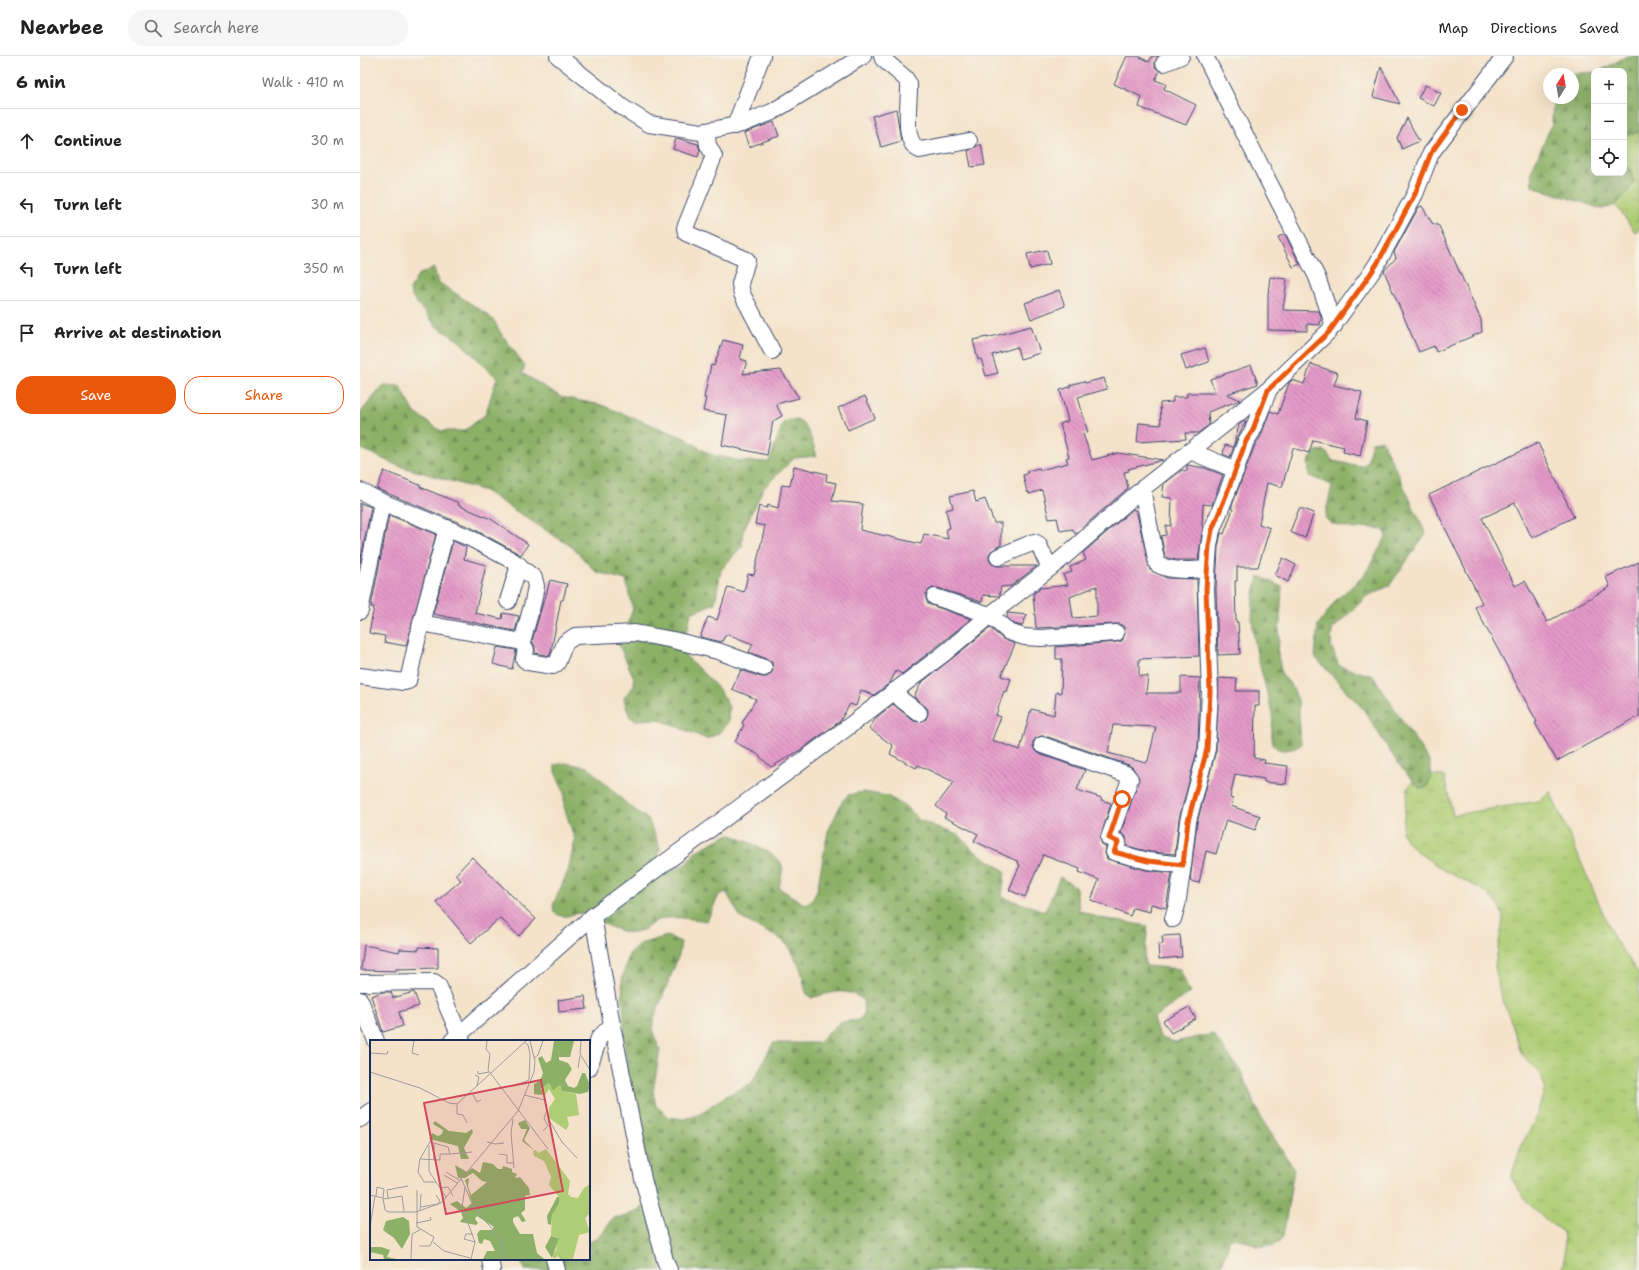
<!DOCTYPE html>
<html lang="en">
<head>
<meta charset="utf-8">
<style>
  body { margin:0; font-family:"Shantell Sans",sans-serif; background:#f6f6f6; color:#222 }
  .controls { position:absolute; right:12px; top:12px; display:grid; overflow:hidden; border-radius:8px; box-shadow:0 4px 16px #0002 }
  .controls button { width:36px; height:36px; display:grid; place-items:center; padding:0; border:0; border-bottom:1px solid #e0e0e0; background:#fff; color:#222; font:20px sans-serif }
  .compass { position:absolute; left:1183px; top:12px; width:36px; height:36px; border-radius:50%; background:#fff; box-shadow:0 4px 16px #0002; rotate:11deg }
  .stop { position:absolute; width:12px; height:12px; margin:-9px; border:3px solid #ea580c; border-radius:50%; background:#fff }
  .stop.end { background:#ea580c; border-color:#fff; box-shadow:0 1px 4px #0008 }
  .list { margin:0; padding:0; list-style:none }
  h2 { display:flex; justify-content:space-between; align-items:center; height:52px; margin:0; padding:0 16px; font-size:17px }
  h2 small { font-size:13px; font-weight:400; color:#767676 }
  .list li { display:grid; grid-template-columns:26px 1fr auto; gap:12px; align-items:center; box-sizing:border-box; height:64px; padding:0 16px; border-top:1px solid #e0e0e0 }
  .list b { display:block; font-size:15px; white-space:nowrap }
  .list em { font-size:13px; font-style:normal; color:#767676 }
  .actions { display:flex; gap:8px; padding:12px 16px }
  .actions a { flex:1; padding:9px 0; border:1px solid #ea580c; border-radius:16px; text-align:center; font-size:14px; color:#ea580c }
  .actions .main { background:#ea580c; color:#fff }
  .icon { flex:none; width:22px; height:22px; fill:none; stroke:currentColor; stroke-width:2; stroke-linecap:round; stroke-linejoin:round }
  .map { position:relative; flex:none; width:1279px; height:1214px; overflow:hidden }
  header { display:flex; align-items:center; gap:24px; box-sizing:border-box; height:56px; padding:0 20px; background:#fff; border-bottom:1px solid #e0e0e0 }
  header strong { font-size:19px }
  nav { display:flex; gap:22px; margin-inline-start:auto; font-size:14px }
  .search { width:280px; height:36px; background:#f6f6f6; display:flex; align-items:center; gap:10px; box-sizing:border-box; padding:0 14px; border-radius:16px; color:#767676; font-size:15px }
  main { display:flex }
  aside { flex:1; background:#fff }
  .map>svg:first-child { display:block }
  .grass { fill:url(#grass-tufts); stroke:#657e69 }
  .forest { fill:url(#forest-firs); stroke:#537062 }
  .building { fill:url(#building-back-hatch); fill-rule:evenodd }
  .lines { fill:none; stroke-linecap:round; stroke-linejoin:round }
  .minor-casing { stroke:#3c4a6e; stroke-width:18 }
  .minor { stroke:#fff; stroke-width:16 }
  .route { stroke:#ea580c; stroke-width:5 }
  .inset-road { fill:none; stroke:#9d9b9f; stroke-width:1 }
  .view { fill:#d1495b; fill-opacity:0.15; stroke:#d1495b; stroke-width:2 }
  .inset-edge { fill:none; stroke:#1b2f5e; stroke-width:2 }
</style>
</head>
<body>
<header>
<strong>Nearbee</strong>
<div class="search"><svg class="icon" aria-label="search" viewBox="0 0 24 24"><circle cx="10" cy="10" r="6"/><path d="M15 15l6 6"/></svg>Search here</div>
<nav><a>Map</a><a>Directions</a><a>Saved</a></nav>
</header>
<main>
<aside>
<h2>6 min<small>Walk · 410 m</small></h2>
<ul class="list">
<li><svg class="icon" aria-label="ahead" viewBox="0 0 24 24"><path d="M12 20V5M6 11l6-6 6 6"/></svg><div><b>Continue</b></div><em>30 m</em></li>
<li><svg class="icon" aria-label="left" viewBox="0 0 24 24"><path d="M17 20v-9H6M10 6l-5 5 5 5"/></svg><div><b>Turn left</b></div><em>30 m</em></li>
<li><svg class="icon" aria-label="left" viewBox="0 0 24 24"><path d="M17 20v-9H6M10 6l-5 5 5 5"/></svg><div><b>Turn left</b></div><em>350 m</em></li>
<li><svg class="icon" aria-label="arrive" viewBox="0 0 24 24"><path d="M6 21V4h12l-3 4 3 4H6"/></svg><div><b>Arrive at destination</b></div></li>
</ul>
<div class="actions"><a class="main">Save</a><a>Share</a></div>
</aside>
<div class="map">
<svg width="1279" height="1214" viewBox="0 0 1279 1214">
  <defs>
    <pattern id="grass-tufts" width="24" height="20" patternUnits="userSpaceOnUse"><rect width="24" height="20" fill="#afcd74"/><path d="M3 7l-1-3M5 7V3M7 7l1-3M15 17l-1-3M17 17v-4M19 17l1-3" fill="none" stroke="#96b067"/></pattern>
    <pattern id="forest-firs" width="22" height="20" patternUnits="userSpaceOnUse"><rect width="22" height="20" fill="#8bb066"/><path d="M5 1l3.5 6h-7zM16 11l3.5 6h-7z" fill="#719057"/></pattern>
    <pattern id="building-back-hatch" width="6" height="6" patternUnits="userSpaceOnUse"><rect width="6" height="6" fill="#e49ac7"/><path d="M-1 5l2 2M0 0l6 6M5-1l2 2" fill="none" stroke="#b87ea5"/></pattern>
  </defs>
  <rect width="100%" height="100%" fill="#f7f3e8"/>
  <filter id="ink" filterUnits="userSpaceOnUse"><feTurbulence type="fractalNoise" baseFrequency=".025" numOctaves="2"/><feDisplacementMap in="SourceGraphic" scale="8" xChannelSelector="R" yChannelSelector="G"/><feConvolveMatrix kernelMatrix="1 2 1 2 8 2 1 2 1" color-interpolation-filters="sRGB"/></filter>
  <filter id="wash" filterUnits="userSpaceOnUse"><feTurbulence type="fractalNoise" baseFrequency=".012" numOctaves="4" result="noise"/><feDisplacementMap in="SourceGraphic" scale="16" xChannelSelector="R" yChannelSelector="G"/><feGaussianBlur stdDeviation="0.9" result="paint"/><feColorMatrix in="noise" values="0 0 0 0 0 0 0 0 0 0 0 0 0 0 0 0 0 1.4 0 .05"/><feComposite in="paint" operator="in"/></filter>
  <g filter="url(#wash)">
    <rect width="100%" height="100%" fill="#f4e3ca"/>
    <g class="grass">
      <polygon points="1279,76 1279,173 1275,176 1256,149 1274,127 1271,114 1264,109 1264,80"/>
      <polygon points="1072,719 1084,720 1093,759 1179,745 1190,735 1254,882 1279,918 1279,1214 1202,1214 1205,1198 1203,1176 1190,1167 1168,1147 1151,1122 1161,1090 1175,1064 1185,1032 1181,1019 1161,997 1151,965 1140,938 1135,909 1142,870 1143,862 1141,855 1137,848 1126,836 1082,813 1056,795 1046,784 1042,776 1048,732 1053,725 1059,732 1066,732"/>
    </g>
    <g class="forest">
      <polygon points="1267,0 1279,0 1279,76 1264,80 1264,15 1240,15"/>
      <polygon points="1234,16 1234,117 1264,117 1264,109 1271,114 1274,127 1256,149 1242,153 1172,130 1171,116 1192,68 1193,42 1213,42 1213,18 1211,18"/>
      <path d="M 74,212 L 78,226 L 128,259 L 135,266 L 138,273 L 165,310 L 162,317 L 201,341 L 241,349 L 325,382 L 349,398 L 380,405 L 409,406 L 423,367 C 446,354 451,384 457,400 L 434,402 L 403,433 L 383,475 L 382,490 L 361,514 L 355,547 L 331,557 L 323,597 L 358,632 L 369,651 L 368,666 L 359,677 L 347,683 L 298,663 L 276,664 L 270,661 L 265,648 L 264,641 L 274,630 L 274,622 L 259,589 L 273,553 L 266,524 L 236,516 L 212,491 L 125,435 L 36,409 L 0,392 L 0,357 L 24,329 L 40,330 L 55,357 L 81,375 L 104,375 L 125,359 L 137,322 L 98,284 L 76,270 L 52,241 L 50,234 L 58,219 Z"/>
      <polygon points="1022,384 1066,478 1029,530 1007,540 972,574 971,589 979,610 1013,620 1069,705 1072,719 1066,732 1059,732 1038,708 1004,654 955,601 958,569 976,544 1004,520 1026,481 1024,474 1008,471 994,473 970,467 965,461 972,429 949,420 948,406 956,395 964,394 973,405 1000,410 1007,407 1012,386"/>
      <path d="M 899,520 L 922,531 L 918,599 L 922,619 L 932,630 L 938,644 L 941,689 C 934,693 919,698 914,689 C 909,680 914,668 912,658 C 903,613 881,566 899,520 Z"/>
      <path d="M 205,707 L 228,711 L 268,749 L 288,763 L 300,792 L 298,799 L 313,814 L 327,807 L 336,795 L 369,778 C 380,783 420,797 422,810 C 423,816 420,826 419,832 L 444,848 L 451,845 L 457,834 L 468,775 L 483,744 L 488,739 L 503,736 L 528,740 L 549,753 L 559,764 L 600,780 L 613,794 L 645,815 L 642,841 L 685,855 L 700,821 L 716,831 L 719,854 L 740,862 L 788,870 L 784,903 L 786,910 L 820,913 L 830,937 L 793,962 L 797,975 L 801,982 L 815,986 L 853,978 L 881,1016 L 901,1062 L 934,1113 L 923,1181 L 914,1190 L 897,1190 L 884,1184 L 870,1182 L 861,1214 L 164,1214 L 161,1203 L 229,1203 L 229,1187 L 243,1177 L 252,1162 L 266,1160 L 297,1144 L 266,1018 L 262,924 L 269,898 L 280,888 L 307,880 L 321,886 L 319,899 L 293,965 L 294,980 L 300,993 L 293,1036 L 296,1050 L 309,1061 L 323,1063 L 338,1059 L 364,1041 L 392,1027 L 413,987 L 458,987 L 480,966 L 499,964 L 504,958 L 503,944 C 486,930 470,937 451,942 L 446,937 L 441,914 L 430,892 L 422,884 L 381,862 L 366,836 L 359,839 L 347,865 C 330,863 314,859 298,864 C 291,867 282,877 274,877 C 254,876 240,864 222,858 C 211,855 207,866 194,856 L 193,849 L 208,815 L 215,784 L 204,751 L 204,736 L 195,716 L 195,709 Z"/>
    </g>
    <g id="blocks">
      <g class="building">
        <polygon points="767,0 778,0 789,6 792,0 798,0 795,6 795,11 800,15 795,24 806,28 804,33 836,49 826,69 779,51 782,41 754,28"/>
        <polygon points="1021,11 1040,48 1013,41"/>
        <polygon points="1065,29 1081,37 1074,50 1058,42"/>
        <polygon points="536,53 541,85 521,91 512,60"/>
        <polygon points="1047,62 1059,85 1042,93 1037,82"/>
        <polygon points="414,66 419,80 389,91 384,77"/>
        <polygon points="316,82 338,88 340,94 338,101 313,93"/>
        <polygon points="621,88 625,109 611,111 608,95"/>
        <polygon points="1062,150 1072,167 1079,170 1121,264 1122,276 1076,296 1074,290 1059,296 1024,215 1036,202 1034,196 1059,151"/>
        <polygon points="925,178 940,208 933,211 918,181"/>
        <polygon points="687,194 690,208 670,213 667,198"/>
        <polygon points="910,221 927,223 923,254 959,255 961,261 960,269 947,268 947,275 908,274 908,238"/>
        <polygon points="699,234 705,250 671,263 665,247"/>
        <polygon points="671,270 680,297 660,303 657,291 632,299 638,317 626,320 621,303 618,304 613,284 627,281 627,282"/>
        <polygon points="363,284 383,289 380,303 387,305 383,318 421,314 439,342 416,348 422,360 413,365 407,399 362,389 367,359 343,355 346,342 344,342 351,309 354,310"/>
        <polygon points="845,292 849,306 826,314 821,299"/>
        <polygon points="951,308 978,317 974,329 1002,336 996,362 1007,365 1000,400 983,396 984,391 953,384 949,397 933,392 922,431 907,427 899,468 910,472 898,511 877,511 877,525 875,525 876,566 878,566 880,598 858,599 856,533 858,491 861,477 864,478 873,453 871,452 895,389 901,380 910,355 918,358 929,327 932,324 944,328"/>
        <polygon points="891,309 898,328 867,338 880,344 848,356 849,369 838,377 825,377 826,383 777,386 779,367 801,369 800,347 813,346 813,341 827,341 827,337 855,337 850,323"/>
        <polygon points="744,322 747,333 718,341 728,377 723,378 732,404 758,397 803,404 768,413 769,415 764,416 768,432 715,478 713,473 700,475 697,462 689,463 682,434 669,438 669,436 667,436 663,419 667,418 667,415 679,412 680,414 708,407 706,402 709,401 700,368 708,365 700,334 710,331 710,329 724,325 725,327"/>
        <polygon points="505,340 515,362 488,374 478,352"/>
        <polygon points="884,365 886,365 877,382 870,401 863,398 865,389 873,391 879,369"/>
        <polygon points="1178,387 1214,461 1172,482 1155,447 1122,462 1155,530 1165,525 1187,566 1250,531 1246,521 1279,506 1279,660 1197,705 1175,667 1177,666 1115,551 1122,547 1069,439"/>
        <polygon points="827,409 845,412 863,419 852,449 843,448 842,469 843,470 838,504 816,504 805,501 801,480 806,479 806,469 811,470 812,442 802,441 804,428 822,414 827,415"/>
        <polygon points="434,410 467,418 466,425 476,427 472,445 503,448 500,474 561,488 564,478 588,483 586,473 590,472 586,454 593,452 590,440 613,435 616,446 625,443 634,467 641,467 641,489 631,495 629,499 629,504 632,508 637,510 677,510 651,530 641,531 639,540 623,539 622,546 578,532 573,532 569,534 566,538 566,543 568,548 611,563 542,618 536,615 530,627 514,639 501,634 496,650 490,648 480,665 442,693 411,711 397,698 375,686 384,669 382,667 396,643 372,633 381,614 401,621 406,621 410,619 413,615 412,606 407,603 389,596 393,588 367,578 365,581 364,581 362,586 340,581 348,561 357,564 368,531 384,536 388,518 394,519 405,470 395,468 399,450 407,452 408,449 418,452 422,429 430,430"/>
        <polygon points="24,415 60,429 60,431 99,447 98,449 131,463 168,488 161,499 112,472 17,433"/>
        <polygon points="0,447 11,451 0,507"/>
        <path d="M 773,453 L 774,454 L 776,454 L 790,514 L 807,522 L 837,523 L 839,600 L 779,603 L 779,620 L 788,620 L 786,637 L 821,637 L 821,621 L 840,622 L 838,692 L 819,763 L 815,798 L 790,796 L 767,790 L 766,781 L 761,777 L 779,722 L 773,712 L 769,709 L 685,680 L 681,680 L 676,682 L 673,686 L 673,690 L 675,695 L 679,698 L 725,714 L 717,734 L 742,742 L 741,744 L 751,747 L 740,783 L 742,788 L 746,791 L 745,797 L 747,803 L 786,814 L 812,817 L 806,852 L 791,848 L 790,856 L 773,852 L 770,860 L 731,844 L 739,824 L 719,816 L 720,813 L 683,799 L 665,841 L 649,834 L 660,809 L 658,808 L 659,806 L 614,785 L 618,778 L 584,761 L 586,758 L 576,750 L 594,726 L 558,709 L 556,712 L 530,698 L 533,690 L 509,672 L 517,661 L 533,648 L 554,665 L 558,666 L 566,663 L 568,658 L 568,653 L 554,641 L 561,627 L 630,572 L 643,583 L 655,588 L 641,620 L 651,623 L 647,636 L 644,635 L 636,659 L 641,661 L 632,684 L 660,694 L 671,653 L 694,659 L 696,636 L 701,637 L 702,603 L 696,603 L 696,591 L 757,586 L 762,585 L 765,577 L 764,571 L 760,568 L 755,568 L 676,572 L 673,538 L 681,532 L 708,529 L 703,519 L 712,516 L 710,511 L 726,504 L 723,497 ZM 737,530 L 737,560 L 713,562 L 710,541 ZM 753,669 L 796,671 L 788,705 L 787,705 L 786,707 L 748,697 Z"/>
        <polygon points="939,453 944,453 954,457 945,482 930,476"/>
        <polygon points="29,459 76,478 46,590 24,586 25,580 9,577 14,551 11,551"/>
        <polygon points="93,485 106,491 104,503 126,509 115,557 142,563 143,557 159,560 155,575 73,558"/>
        <polygon points="923,502 936,509 928,526 915,519"/>
        <polygon points="190,524 207,528 203,544 201,544 190,600 175,597 175,590 172,585 184,543 185,543"/>
        <polygon points="648,557 667,559 662,570 654,568 647,561"/>
        <polygon points="137,591 156,594 152,613 133,608"/>
        <polygon points="859,622 877,623 876,635 899,635 899,650 895,650 894,702 905,704 904,707 928,710 926,728 904,726 904,723 875,718 870,742 873,743 871,750 900,760 895,774 866,764 856,798 846,795 839,827 830,825 837,767 856,694"/>
        <polygon points="112,801 176,863 159,880 140,862 111,887 76,846 101,824 95,819"/>
        <polygon points="820,879 822,901 799,903 798,888 803,888 802,880"/>
        <polygon points="4,889 39,896 40,893 59,894 59,891 78,892 78,912 36,913 36,915 1,914"/>
        <polygon points="23,936 31,936 33,942 54,936 59,950 39,956 43,970 23,976 11,940"/>
        <polygon points="225,940 227,953 199,956 198,944"/>
        <polygon points="829,951 836,963 811,977 803,965"/>
      </g>
    </g>
  </g>
  <g filter="url(#ink)">
    <use href="#blocks" fill-opacity="0" stroke="#3c4a6e" stroke-width="1"/>
    <g class="lines">
      <g class="minor-casing">
        <g id="minor">
          <polyline points="198,0 262,51 289,68 341,76 382,68 412,56 503,0"/>
          <path d="M 522,0 L 523,3 L 545,22 L 549,28 C 550,45 541,87 560,94 L 609,85"/>
          <polyline points="845,0 957,221 974,270"/>
          <polyline points="804,7 821,0"/>
          <polyline points="375,70 402,0"/>
          <polyline points="346,75 348,89 354,100 325,172 326,177 387,204 380,228 382,238 412,295"/>
          <polyline points="830,395 876,414"/>
          <path d="M 782,433 L 797,508 C 811,516 832,514 847,513"/>
          <polyline points="0,435 22,446 108,481 153,505 174,522 176,530 173,546 162,586 61,567 48,625 44,626 0,620"/>
          <polyline points="638,501 674,486 678,488 690,512"/>
          <polyline points="575,541 630,559 649,576 664,581 681,582 756,577"/>
          <polyline points="148,545 159,509"/>
          <polyline points="0,555 22,446"/>
          <polyline points="61,567 87,472"/>
          <polyline points="162,586 166,594 164,603 168,606 193,610 197,607 205,587 215,580 275,577 313,584 358,595 404,612"/>
          <polyline points="534,635 542,644 559,657"/>
          <polyline points="682,689 766,718 770,723 749,782 758,786 754,796 788,805 823,809"/>
          <polyline points="233,860 252,969 283,1123 305,1204 309,1214"/>
          <polyline points="813,863 817,849 823,809 828,765 847,693 850,636 846,533 849,490 852,474 867,437 886,385 892,376 908,336"/>
          <polyline points="0,927 74,926 78,929 102,985"/>
          <polyline points="0,944 16,985"/>
          <polyline points="92,985 233,860 484,674 586,596 630,559 698,506 782,433 908,334 969,275 1009,220 1017,208 1055,138 1071,97 1145,0"/>
          <polyline points="229,1012 239,982 252,969"/>
          <polyline points="0,1063 11,1055"/>
          <polyline points="130,1203 132,1214"/>
          <polyline points="194,1203 197,1214"/>
        </g>
      </g>
      <use href="#minor" class="minor"/>
    </g>
  </g>
  <g class="lines" filter="url(#ink)">
    <polyline class="route" points="762,743 749,782 758,786 754,796 788,805 823,809 828,765 847,693 850,636 846,533 849,490 852,474 867,437 886,385 892,376 908,334 969,276 1009,220 1017,208 1055,138 1071,97 1102,54"/>
  </g>
  <g transform="translate(10 984)">
    <rect width="220" height="220" fill="#f4e3ca"/>
    <path d="M 179,43 L 181,47 L 190,45 L 192,51 L 206,54 L 209,75 L 197,77 L 199,85 L 196,90 L 179,78 L 179,68 L 185,59 L 179,49 L 174,57 L 169,50 ZM 176,109 L 200,141 L 198,154 L 201,157 L 208,158 L 214,148 L 220,144 L 220,173 L 215,178 L 220,192 L 209,195 L 203,219 L 190,219 L 188,216 L 184,219 L 182,215 L 186,210 L 188,197 L 181,196 L 182,175 L 189,157 L 179,145 L 181,137 L 174,121 L 164,116 L 163,111 L 166,110 L 168,113 Z" fill="#afcd74"/>
    <path d="M 184,1 L 204,1 L 200,17 L 189,17 L 189,20 L 198,23 L 202,29 L 195,40 L 198,46 L 204,48 L 207,46 L 212,33 L 215,33 L 220,45 L 218,52 L 210,54 L 192,51 L 190,45 L 183,50 L 179,43 L 170,49 L 173,51 L 172,55 L 164,54 L 164,44 L 170,41 L 173,33 L 168,18 L 172,16 L 176,23 L 181,20 ZM 155,80 L 160,88 L 154,100 L 165,111 L 152,101 L 157,89 L 151,89 L 148,83 ZM 65,81 L 79,91 L 96,93 L 102,89 L 103,92 L 94,108 L 99,119 L 91,119 L 88,106 L 59,99 L 62,93 L 68,96 L 72,94 L 73,90 L 63,84 ZM 113,122 L 123,124 L 128,129 L 132,129 L 133,126 L 142,129 L 142,132 L 147,134 L 145,138 L 150,137 L 159,148 L 160,155 L 155,156 L 155,170 L 151,173 L 156,181 L 152,182 L 148,176 L 143,178 L 143,182 L 150,194 L 163,194 L 167,213 L 174,219 L 113,219 L 117,211 L 125,211 L 120,201 L 114,199 L 112,204 L 109,203 L 107,194 L 110,190 L 122,190 L 124,187 L 107,176 L 105,179 L 108,183 L 106,185 L 90,182 L 93,178 L 91,172 L 80,164 L 87,161 L 96,168 L 102,163 L 95,140 L 99,138 L 98,146 L 101,155 L 117,142 L 112,141 L 103,133 L 95,138 L 88,138 L 85,125 L 97,132 L 102,128 L 110,133 ZM 187,157 L 189,157 L 189,163 L 182,175 L 181,185 L 178,184 L 177,176 ZM 33,177 L 39,181 L 40,194 L 32,209 L 24,198 L 13,190 L 16,181 ZM 181,196 L 189,198 L 182,218 L 175,207 ZM 1,207 L 11,207 L 20,210 L 17,217 L 27,219 L 14,219 L 13,215 L 0,212 Z" fill="#8bb066"/>
    <path class="inset-road" d="M 44,1 L 42,13 L 49,15M 117,1 L 116,9 L 120,14 L 118,30 L 178,109M 211,1 L 210,14 L 220,30M 154,2 L 158,5 L 160,14 L 159,40M 0,13 L 17,14 L 18,11M 164,18 L 168,15 L 173,1M 208,28 L 210,16M 108,31 L 108,34 L 119,32M 0,32 L 50,48 L 79,63 L 87,64 L 156,1M 105,35 L 109,37 L 107,46M 146,45 L 159,40M 102,53 L 107,62 L 111,60M 154,55 L 175,60 L 179,80 L 192,102 L 207,118M 87,64 L 87,74 L 93,75 L 97,83M 143,79 L 141,93 L 144,128M 173,91 L 178,86 L 174,78 L 177,70M 61,100 L 50,119 L 48,132 L 54,142 L 66,142 L 76,157M 60,102 L 78,107M 117,102 L 125,104 L 134,103M 59,105 L 59,131 L 66,142M 80,114 L 102,112M 129,114 L 137,115 L 137,123 L 144,123M 50,119 L 70,120 L 70,114 L 80,114 L 78,107M 64,120 L 64,104M 76,132 L 89,140M 74,135 L 87,143M 91,138 L 104,168 L 131,199 L 134,219M 95,147 L 92,167 L 105,202 L 101,219M 70,148 L 78,147 L 83,156M 47,150 L 47,187 L 64,197 L 60,206 L 49,206M 0,155 L 13,158 L 15,170 L 19,172 L 46,172 L 71,163 L 148,71 L 164,32 L 165,21 L 160,1M 6,156 L 7,147 L 14,149 L 13,158M 18,158 L 17,150 L 38,146M 14,159 L 32,156 L 34,171M 51,167 L 68,164 L 70,161 L 66,155M 50,171 L 51,154M 46,183 L 61,180 L 60,177M 0,187 L 5,156M 103,194 L 96,194 L 94,199 L 105,202M 63,202 L 74,211 L 100,218M 41,219 L 42,194 L 50,190"/>
    <path class="view" d="M 171,40 L 193,151 L 76,174 L 54,63 Z"/>
    <rect width="220" height="220" class="inset-edge"/>
  </g>
</svg>
<div class="controls">
<button>+</button>
<button>−</button>
<button><svg class="icon" aria-label="locate" viewBox="0 0 24 24"><circle cx="12" cy="12" r="6"/><path d="M12 2v4M12 18v4M2 12h4M18 12h4"/></svg></button>
</div>
<svg class="compass" viewBox="-18 -18 36 36"><path d="M0-13l5 13h-10z" fill="#e53935"/><path d="M0 13l5-13h-10z" fill="#767676"/></svg>
<div class="stop" style="left:762px;top:743px"></div>
<div class="stop end" style="left:1102px;top:54px"></div>
</div>
</main>
</body>
</html>
